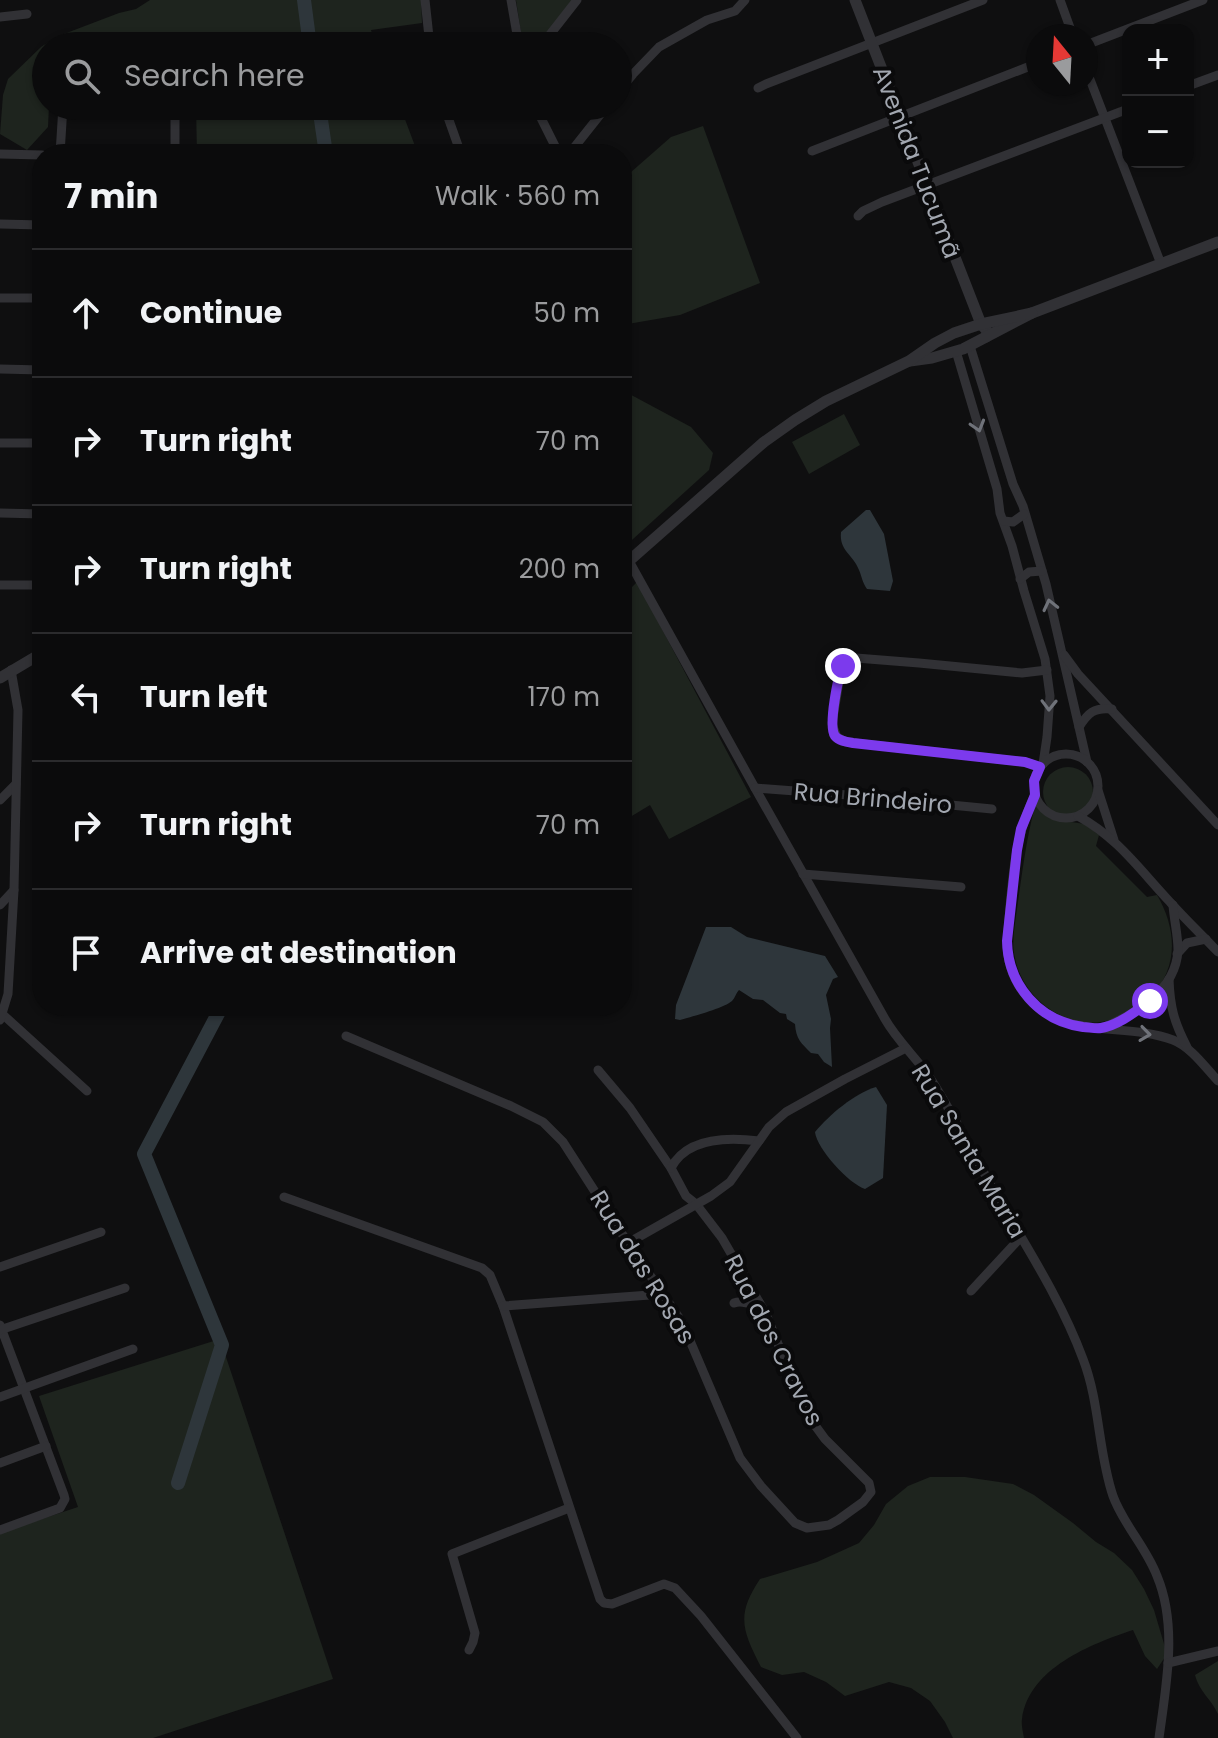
<!DOCTYPE html>
<html lang="en">
<head>
<meta charset="utf-8">
<style>
  body { margin:0; font-family:Poppins,sans-serif; background:#19191a; color:#f1f3f6 }
  .controls { position:absolute; right:24px; top:24px; display:grid; overflow:hidden; border-radius:16px; box-shadow:0 2px 6px #0004 }
  .controls button { width:72px; height:72px; display:grid; place-items:center; padding:0; border:0; border-bottom:2px solid #2b2b2d; background:#0b0b0c; color:#f1f3f6; font:40px sans-serif }
  .compass { position:absolute; left:1026px; top:24px; width:72px; height:72px; border-radius:50%; background:#0b0b0c; box-shadow:0 2px 6px #0004; rotate:342deg }
  .stop { position:absolute; width:24px; height:24px; margin:-18px; border:6px solid #7c3aed; border-radius:50%; background:#fff }
  .stop.end { background:#7c3aed; border-color:#fff; box-shadow:0 2px 8px #0008 }
  .list { margin:0; padding:0; list-style:none }
  h2 { display:flex; justify-content:space-between; align-items:center; height:104px; margin:0; padding:0 32px; font-size:34px }
  h2 small { font-size:26px; font-weight:400; color:#9a9b9d }
  .list li { display:grid; grid-template-columns:52px 1fr auto; gap:24px; align-items:center; box-sizing:border-box; height:128px; padding:0 32px; border-top:2px solid #2b2b2d }
  .list b { display:block; font-size:30px; white-space:nowrap }
  .list em { font-size:26px; font-style:normal; color:#9a9b9d }
  .icon { flex:none; width:44px; height:44px; fill:none; stroke:currentColor; stroke-width:2; stroke-linecap:round; stroke-linejoin:round }
  .map { position:relative; flex:none; width:1218px; height:1738px; overflow:hidden }
  .search { position:absolute; background:#0b0b0c; box-shadow:0 2px 6px #0004; left:32px; top:32px; width:600px; height:88px; display:flex; align-items:center; gap:20px; box-sizing:border-box; padding:0 28px; border-radius:44px; color:#9a9b9d; font-size:30px }
  .panel { position:absolute; background:#0b0b0c; box-shadow:0 2px 6px #0004; left:32px; top:144px; width:600px; height:872px; border-radius:32px }
  .map>svg:first-child { display:block }
  .green { fill:#1e241e }
  .water { fill:#2e363b }
  .lines { fill:none; stroke-linecap:round; stroke-linejoin:round }
  .river { stroke:#2e363b; stroke-width:14 }
  .minor { stroke:#313135; stroke-width:9 }
  .tertiary { stroke:#313135; stroke-width:11 }
  .oneway { stroke:#6f7279 }
  .route { stroke:#7c3aed; stroke-width:10 }
  .labels { text-anchor:middle; dominant-baseline:central; stroke-width:8; stroke-linejoin:round; paint-order:stroke }
  .street-label { font-size:24px; fill:#a2a7b0; stroke:#0a0a0b }
</style>
</head>
<body>
<div class="map">
<svg width="1218" height="1738" viewBox="0 0 1218 1738">
  <rect width="100%" height="100%" fill="#0f0f10"/>
  <g class="green">
    <polygon points="150,0 421,0 422,23 371,30 376,46 46,46 46,106 49,106 48,127 27,150 0,134 3,95 8,79 41,47 56,37 119,13 136,9"/>
    <polygon points="516,0 576,0 539,46 523,46"/>
    <polygon points="196,106 400,106 418,154 197,154"/>
    <polygon points="703,126 760,283 680,315 622,325 622,180 671,137"/>
    <polygon points="622,390 691,427 713,453 709,470 622,549"/>
    <polygon points="844,414 860,445 809,474 792,442"/>
    <polygon points="637,582 751,797 669,839 650,805 622,822 622,597"/>
    <circle cx="1068" cy="792" r="25"/>
    <path d="M 1035,806 L 1051,819 L 1085,824 L 1099,835 L 1096,846 L 1147,897 L 1157,895 C 1177,929 1179,968 1150,997 C 1144,1003 1136,1006 1129,1010 C 1124,1013 1119,1017 1113,1019 C 1070,1034 1023,1000 1015,958 C 1011,942 1015,925 1017,909 C 1022,874 1026,840 1035,806 Z"/>
    <polygon points="220,1339 333,1679 153,1738 0,1738 0,1533 78,1507 39,1396"/>
    <path d="M 930,1477 L 965,1477 L 1013,1484 L 1034,1495 L 1073,1523 L 1096,1542 L 1114,1553 L 1132,1570 L 1144,1589 L 1154,1610 L 1167,1654 L 1157,1669 L 1145,1656 L 1133,1630 C 1091,1644 1029,1668 1022,1719 C 1021,1725 1023,1732 1024,1738 L 953,1738 L 945,1722 L 930,1701 L 911,1688 L 889,1682 L 845,1696 L 826,1682 L 804,1672 L 782,1675 L 761,1667 C 742,1630 736,1615 760,1579 L 817,1562 L 859,1543 L 874,1525 L 886,1504 L 908,1486 Z"/>
    <path d="M 1218,1661 L 1218,1714 C 1210,1697 1200,1693 1195,1675 Z"/>
  </g>
  <g class="water">
    <path d="M 866,510 L 870,510 L 884,534 L 893,581 L 890,591 L 867,589 C 862,582 862,577 859,570 C 853,554 839,551 841,532 Z"/>
    <path d="M 706,927 L 731,927 L 747,937 L 825,956 L 838,977 L 833,979 L 826,995 L 831,1019 L 830,1028 L 832,1067 L 824,1062 L 818,1054 L 811,1053 C 801,1043 796,1039 795,1024 L 787,1019 L 786,1014 L 780,1013 L 763,1000 L 753,999 L 739,990 C 736,993 735,998 732,1001 C 724,1008 691,1017 680,1020 L 675,1019 L 676,1005 Z"/>
    <path d="M 876,1087 L 887,1105 L 883,1178 L 865,1189 C 849,1184 817,1149 815,1132 C 829,1115 855,1093 876,1087 Z"/>
  </g>
  <g class="lines">
    <g class="river">
      <polyline points="304,0 310,46"/>
      <polyline points="319,106 326,154"/>
      <polyline points="178,1483 222,1345 144,1154 222,1006"/>
    </g>
    <g class="minor">
      <polyline points="425,0 430,46"/>
      <polyline points="511,0 519,46"/>
      <polyline points="1060,0 1073,36"/>
      <polyline points="0,17 27,14"/>
      <polyline points="1086,45 1203,0"/>
      <polyline points="541,46 577,0"/>
      <polyline points="1086,69 1161,264"/>
      <polyline points="1188,86 1218,75"/>
      <polyline points="758,88 766,84 983,0"/>
      <polyline points="618,92 633,74 659,47 707,20 735,11 745,0"/>
      <polyline points="175,106 175,154"/>
      <polyline points="444,106 461,154"/>
      <polyline points="535,106 559,154"/>
      <polyline points="812,151 1038,63"/>
      <polyline points="0,154 42,155"/>
      <polyline points="60,154 63,106"/>
      <polyline points="569,154 607,106"/>
      <polyline points="858,216 863,211 882,202 1128,109"/>
      <polyline points="0,224 42,225"/>
      <polyline points="0,298 42,298"/>
      <polyline points="970,346 1013,484 1023,506 1046,584 1087,762"/>
      <polyline points="956,351 997,489 1000,513 1012,546 1024,591 1045,659 1050,696 1047,737 1043,764"/>
      <polyline points="0,369 42,370"/>
      <polyline points="0,443 42,443"/>
      <polyline points="0,513 42,514"/>
      <polyline points="1004,521 1013,522 1024,514"/>
      <path d="M 629,561 L 755,788 L 885,1019 C 898,1042 918,1059 932,1081 C 956,1119 976,1159 998,1198 C 1029,1251 1062,1302 1083,1359 C 1100,1403 1098,1452 1113,1496 C 1123,1524 1146,1547 1157,1576 C 1178,1626 1166,1686 1159,1738"/>
      <polyline points="1020,579 1029,572 1042,571"/>
      <polyline points="0,585 42,585"/>
      <polyline points="1064,655 1078,674 1218,825"/>
      <path d="M 1079,727 C 1088,713 1094,707 1112,709"/>
      <circle cx="1066" cy="786" r="32"/>
      <polyline points="1040,767 1025,762 846,742 837,737 832,724 841,669 847,663 856,658 919,663 1022,673 1047,670"/>
      <polyline points="755,788 848,795 992,809"/>
      <polyline points="1098,790 1114,840"/>
      <path d="M 1035,795 C 1012,840 1012,892 1007,941 C 1007,960 1012,978 1024,993 C 1060,1042 1123,1021 1173,1040 C 1191,1047 1205,1067 1218,1081"/>
      <polyline points="0,800 16,784"/>
      <path d="M 1078,816 C 1118,838 1139,869 1170,902 C 1185,919 1202,935 1218,952"/>
      <polyline points="803,874 961,887"/>
      <polyline points="0,905 14,890"/>
      <polyline points="1177,954 1187,943 1206,939"/>
      <path d="M 1169,979 C 1170,1007 1174,1022 1187,1047"/>
      <polyline points="0,1012 87,1091"/>
      <polyline points="0,1020 8,994 14,890 18,710 11,670"/>
      <path d="M 1102,1028 C 1135,1014 1176,991 1178,950 C 1178,935 1174,920 1173,905"/>
      <polyline points="346,1036 511,1106 543,1122 563,1142 628,1243 682,1322 740,1458 761,1486 795,1523 807,1528 829,1525 838,1520 863,1502 871,1492 869,1483 825,1439 814,1424 803,1406 766,1314 722,1238 696,1204 686,1196 671,1168 630,1108 598,1070"/>
      <path d="M 671,1168 C 687,1137 728,1137 759,1141"/>
      <polyline points="284,1197 482,1268 490,1275 503,1306 600,1599 604,1603 612,1604 664,1584 675,1588 701,1616 797,1738"/>
      <polyline points="628,1243 711,1196 730,1182 769,1127 786,1112 845,1079 906,1048"/>
      <polyline points="0,1267 101,1232"/>
      <polyline points="971,1291 1021,1237"/>
      <path d="M 734,1303 C 744,1299 749,1307 759,1302"/>
      <polyline points="503,1306 663,1294"/>
      <polyline points="0,1325 64,1495 65,1499 60,1508 0,1530"/>
      <polyline points="0,1330 125,1288"/>
      <polyline points="0,1397 133,1349"/>
      <polyline points="0,1463 46,1446"/>
      <polyline points="469,1650 473,1642 475,1633 452,1554 569,1508"/>
      <polyline points="1168,1663 1218,1651"/>
    </g>
    <g class="tertiary">
      <polyline points="855,0 981,324 987,331 986,337"/>
      <polyline points="910,361 932,358 963,349 1032,313 1218,242"/>
      <polyline points="622,567 764,442 795,420 826,401 909,361 935,343 954,333 981,324 1032,313"/>
      <polyline points="0,678 42,653"/>
    </g>
  </g>
  <defs><path id="oneway-chevron" d="M-2-3.5L2.5 0L-2 3.5" fill="none" stroke-width="1.6" stroke-linecap="round" stroke-linejoin="round" transform="scale(2)"/></defs>
  <g class="oneway">
    <use href="#oneway-chevron" transform="translate(978 426) rotate(73)"/>
    <use href="#oneway-chevron" transform="translate(1050 605) rotate(-103)"/>
    <use href="#oneway-chevron" transform="translate(1049 705) rotate(91)"/>
    <use href="#oneway-chevron" transform="translate(1145 1034) rotate(8)"/>
  </g>
  <g class="lines">
    <path class="route" d="M 843,666 C 838,676 828,726 835,736 C 839,741 847,742 853,743 L 1025,762 L 1040,767 L 1034,781 L 1035,795 L 1021,829 L 1017,850 L 1007,941 C 1008,985 1039,1021 1083,1027 C 1088,1027 1096,1029 1101,1028 C 1119,1025 1136,1011 1150,1001"/>
  </g>
  <g class="labels">
    <g class="street-label">
      <text transform="translate(917 162) rotate(69)">Avenida Tucumã</text>
      <text transform="translate(873 798) rotate(5)">Rua Brindeiro</text>
      <text transform="translate(969 1151) rotate(59)">Rua Santa Maria</text>
      <text transform="translate(643 1267) rotate(58)">Rua das Rosas</text>
      <text transform="translate(774 1340) rotate(63)">Rua dos Cravos</text>
    </g>
  </g>
</svg>
<div class="controls">
<button>+</button>
<button>−</button>
</div>
<svg class="compass" viewBox="-18 -18 36 36"><path d="M0-13l5 13h-10z" fill="#e53935"/><path d="M0 13l5-13h-10z" fill="#9a9b9d"/></svg>
<div class="stop" style="left:1150px;top:1001px"></div>
<div class="stop end" style="left:843px;top:666px"></div>
<div class="search"><svg class="icon" aria-label="search" viewBox="0 0 24 24"><circle cx="10" cy="10" r="6"/><path d="M15 15l6 6"/></svg>Search here</div>
<section class="panel">
<h2>7 min<small>Walk · 560 m</small></h2>
<ul class="list">
<li><svg class="icon" aria-label="ahead" viewBox="0 0 24 24"><path d="M12 20V5M6 11l6-6 6 6"/></svg><div><b>Continue</b></div><em>50 m</em></li>
<li><svg class="icon" aria-label="right" viewBox="0 0 24 24"><path d="M7 20v-9h11M14 6l5 5-5 5"/></svg><div><b>Turn right</b></div><em>70 m</em></li>
<li><svg class="icon" aria-label="right" viewBox="0 0 24 24"><path d="M7 20v-9h11M14 6l5 5-5 5"/></svg><div><b>Turn right</b></div><em>200 m</em></li>
<li><svg class="icon" aria-label="left" viewBox="0 0 24 24"><path d="M17 20v-9H6M10 6l-5 5 5 5"/></svg><div><b>Turn left</b></div><em>170 m</em></li>
<li><svg class="icon" aria-label="right" viewBox="0 0 24 24"><path d="M7 20v-9h11M14 6l5 5-5 5"/></svg><div><b>Turn right</b></div><em>70 m</em></li>
<li><svg class="icon" aria-label="arrive" viewBox="0 0 24 24"><path d="M6 21V4h12l-3 4 3 4H6"/></svg><div><b>Arrive at destination</b></div></li>
</ul>
</section>
</div>
</body>
</html>
